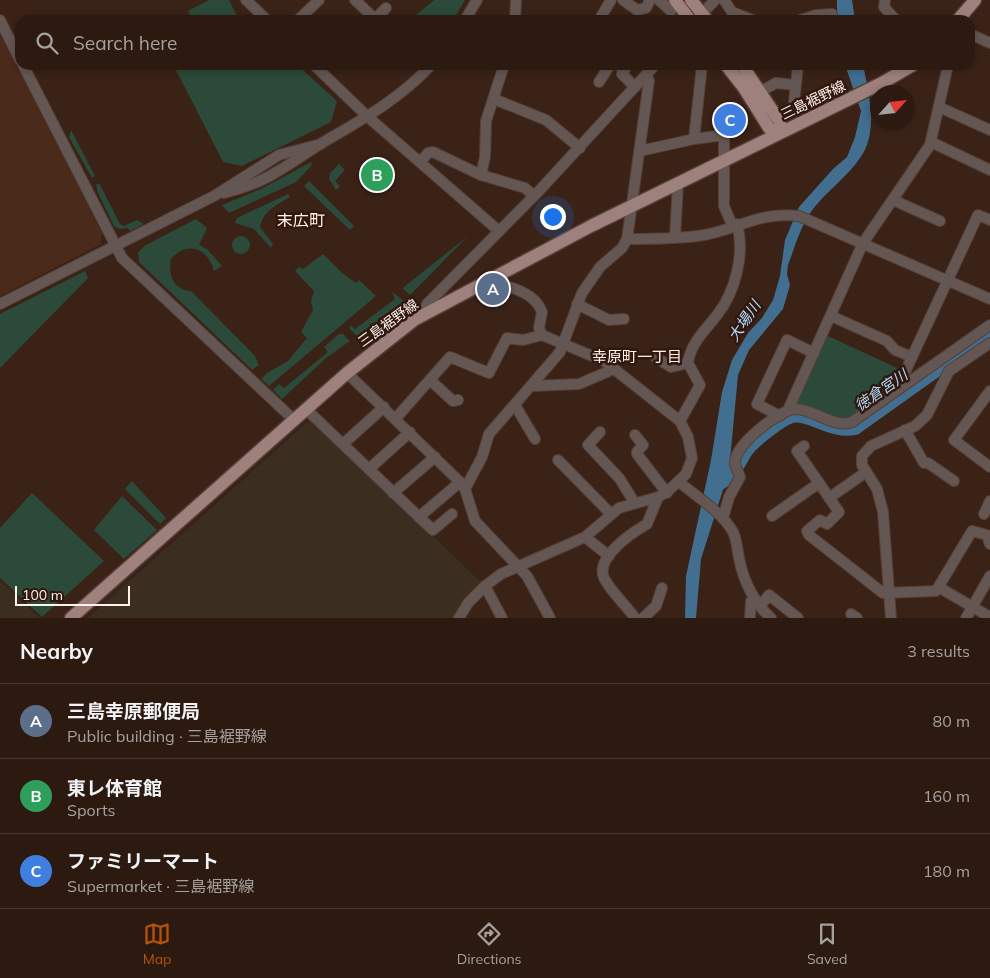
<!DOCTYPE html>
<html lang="en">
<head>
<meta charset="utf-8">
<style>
  body { margin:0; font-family:Mulish,"Noto Sans JP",sans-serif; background:#34231a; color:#f1f3f6 }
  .compass { position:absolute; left:870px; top:85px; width:45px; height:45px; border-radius:50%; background:#2c1a11; box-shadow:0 2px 8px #0003; rotate:63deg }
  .scale { position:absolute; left:15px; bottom:12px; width:115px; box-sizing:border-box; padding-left:5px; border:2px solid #fff1eb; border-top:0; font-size:14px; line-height:18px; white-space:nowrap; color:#fff1eb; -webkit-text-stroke:4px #30180e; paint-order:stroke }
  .you { position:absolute; left:552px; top:216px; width:18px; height:18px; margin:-12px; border:4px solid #fff; border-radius:50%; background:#1a73e8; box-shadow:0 0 0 8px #1a73e833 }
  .badge { display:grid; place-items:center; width:32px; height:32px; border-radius:50%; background:#b45309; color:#fff; font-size:16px; font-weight:700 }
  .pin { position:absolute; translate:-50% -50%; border:2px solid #fff; box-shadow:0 1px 5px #0006 }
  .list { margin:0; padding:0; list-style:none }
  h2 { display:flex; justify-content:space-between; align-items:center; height:65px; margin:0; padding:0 20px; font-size:21px }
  h2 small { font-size:16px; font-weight:400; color:#a6a19f }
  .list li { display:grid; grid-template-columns:32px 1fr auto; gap:15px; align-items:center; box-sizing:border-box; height:75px; padding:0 20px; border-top:1px solid #483831 }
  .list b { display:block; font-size:19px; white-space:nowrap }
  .list p { margin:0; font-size:16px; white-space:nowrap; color:#a6a19f }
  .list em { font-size:16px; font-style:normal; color:#a6a19f }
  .icon { flex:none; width:28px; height:28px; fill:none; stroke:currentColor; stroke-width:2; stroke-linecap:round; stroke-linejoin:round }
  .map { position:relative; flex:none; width:990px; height:618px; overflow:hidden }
  .search { position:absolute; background:#2c1a11; box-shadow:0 2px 8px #0003; left:15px; right:15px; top:15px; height:55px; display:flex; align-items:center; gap:12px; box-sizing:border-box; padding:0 18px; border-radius:15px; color:#a6a19f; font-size:19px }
  .sheet { height:290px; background:#2c1a11 }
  nav { display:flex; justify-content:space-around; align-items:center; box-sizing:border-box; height:70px; border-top:1px solid #483831; background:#2c1a11; font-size:14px; color:#a6a19f }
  nav a { display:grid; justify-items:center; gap:2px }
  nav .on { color:#b45309 }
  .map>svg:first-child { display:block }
  .built { fill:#492a1b }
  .education { fill:#3b2d20 }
  .green { fill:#2b4a39 }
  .water { fill:#426e90 }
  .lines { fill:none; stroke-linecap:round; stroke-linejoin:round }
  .river { stroke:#426e90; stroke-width:14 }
  .minor-casing { stroke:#563f35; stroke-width:12 }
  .major-casing { stroke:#563f35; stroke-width:15 }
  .minor { stroke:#645653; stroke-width:10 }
  .major { stroke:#9e817c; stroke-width:12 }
  .labels { text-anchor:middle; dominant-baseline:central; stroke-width:5; stroke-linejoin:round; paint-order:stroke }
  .street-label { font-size:14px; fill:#fff1eb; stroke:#30180e }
  .water-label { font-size:15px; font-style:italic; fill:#b2d9fa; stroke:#30180e }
  .neighbourhood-label { font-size:15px; fill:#fff1eb; stroke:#30180e }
  .quarter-label { font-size:16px; fill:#fff1eb; stroke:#30180e }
</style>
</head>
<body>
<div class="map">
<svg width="990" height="618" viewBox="0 0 990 618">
  <rect width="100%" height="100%" fill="#3a2217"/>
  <polygon class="built" points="0,33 102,233 101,244 0,296"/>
  <g class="education">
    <polygon points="311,419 482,583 454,618 88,618"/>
    <polygon points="0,581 40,618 0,618"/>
  </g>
  <g class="green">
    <polygon points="209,0 229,0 239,20 193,20 188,11"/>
    <polygon points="434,0 465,0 453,20 410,20"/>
    <polygon points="185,65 297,65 337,101 331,122 242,166 223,162 176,70"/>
    <polygon points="71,130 95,176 92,178 69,137"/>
    <polygon points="311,162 312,165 296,182 229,213 222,205 261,189"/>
    <polygon points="339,164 345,170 335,181 340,186 336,190 329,179 330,173"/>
    <polygon points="309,181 354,226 350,230 304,186"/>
    <polygon points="99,183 120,224 124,226 137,220 144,224 130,231 128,228 119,229 114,226 98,193 96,185"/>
    <path d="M 288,194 L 290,197 C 277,205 263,211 260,227 L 273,244 L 271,248 L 254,229 L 235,223 L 237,218 Z"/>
    <path d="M 196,219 L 207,228 L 199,245 L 207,249 L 222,266 L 214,271 C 208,248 187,240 171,259 C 168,275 173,290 191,291 L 255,356 L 259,365 L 252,370 L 139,262 L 138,253 L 144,246 Z"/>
    <polygon points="468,236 410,295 403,289 404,287"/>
    <circle cx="241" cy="245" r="9"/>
    <polygon points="323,254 341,272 356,283 359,280 376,296 269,386 261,379 267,373 288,361 307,338 301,332 313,310 311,302 314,291 295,271 299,267 303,269"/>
    <polygon points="85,271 88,278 0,368 0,314"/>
    <polygon points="392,292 404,301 357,336 350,329 350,325 355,329 395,299"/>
    <polygon points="339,334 343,334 350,341 326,358 282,399 273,390 279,384 284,388 328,352 324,347"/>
    <polygon points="826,335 897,368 894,378 897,380 891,391 846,420 796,405"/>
    <polygon points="132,481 166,518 160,524 125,489"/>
    <polygon points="32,493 104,561 42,617 0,578 0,528"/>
    <polygon points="122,496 157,530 124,559 94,530"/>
  </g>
  <g class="water">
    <polygon points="837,0 852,0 855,20 837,20"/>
    <path d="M 845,65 L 863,65 C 869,94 879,132 860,158 C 847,177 827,191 813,209 C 801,224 795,247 788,265 L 787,274 L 790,285 L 783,309 L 749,350 L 738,375 L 729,471 L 701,559 L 696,618 L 685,618 L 686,576 L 711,460 L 722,392 L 732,360 L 748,333 L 762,318 L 773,300 L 780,276 L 785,240 L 799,207 L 833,169 L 847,157 L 855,137 L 861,111 Z"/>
  </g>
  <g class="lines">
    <path class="river" d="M 717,485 C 736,474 735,468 746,451 C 752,442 781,419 792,416 C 809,412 831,433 855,428 L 990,332"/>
    <g class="minor-casing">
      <g id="minor">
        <polyline points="246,0 267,20"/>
        <polyline points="355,0 375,19 386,8"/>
        <polyline points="623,0 637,10 646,8 650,0"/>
        <polyline points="659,0 671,11"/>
        <polyline points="724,0 732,12 753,20"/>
        <polyline points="885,0 884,7 896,20"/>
        <polyline points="0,20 20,60"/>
        <polyline points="298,20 319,0"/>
        <polyline points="465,20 477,0"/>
        <polyline points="515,20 516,0"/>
        <polyline points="599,20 611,0"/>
        <polyline points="696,20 715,0"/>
        <polyline points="800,20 816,15 832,14"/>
        <polyline points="970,34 990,43"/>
        <polyline points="23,65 122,258 294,420"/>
        <polyline points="314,65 368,117 499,231"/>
        <polyline points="617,65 625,69 622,74 635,87"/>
        <polyline points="599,82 610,65"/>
        <polyline points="761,91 776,83 795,85"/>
        <polyline points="494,99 546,120 580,148"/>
        <polyline points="939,107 990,130"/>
        <polyline points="793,111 798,66"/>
        <polyline points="694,139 702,65"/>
        <polyline points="931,142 990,170"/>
        <polyline points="640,151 694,139 724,135 724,206 732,225"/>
        <polyline points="421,161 428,153 433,152 481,175 525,188 534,196"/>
        <polyline points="481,175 485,157 486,121 504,65"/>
        <path d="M 224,193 C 269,182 285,166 322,143 C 361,120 400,99 431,65"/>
        <polyline points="893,200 940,221"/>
        <polyline points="675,237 678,183"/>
        <polyline points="627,239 649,81 646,75"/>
        <path d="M 485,280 C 505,286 534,290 542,312 L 539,328 L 542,335"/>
        <polyline points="0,304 214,196 279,155 321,144"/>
        <polyline points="577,304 609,320 624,319"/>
        <polyline points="423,314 427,304 538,192 655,65"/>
        <polyline points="831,316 887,341 895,350 912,357"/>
        <polyline points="655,357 671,367 688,363"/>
        <polyline points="906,370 978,215 990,220"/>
        <polyline points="347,373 460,482 465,489 475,521 527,576 550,618"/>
        <polyline points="430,380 453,401 458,400"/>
        <polyline points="532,386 579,384 614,369"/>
        <polyline points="990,391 954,440 990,467"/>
        <polyline points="515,405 535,439"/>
        <polyline points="306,409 419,517 460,482"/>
        <polyline points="788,410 863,243 930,145 948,65"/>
        <polyline points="780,416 757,404 787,340 814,353"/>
        <polyline points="396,418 450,357 489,373 507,338 523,340 542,335 604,361 680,421 688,437 692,458 686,474 667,492 658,497 619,508 585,537 501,574 485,586 468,603 459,618"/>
        <path d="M 680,421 L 700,385 L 688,363 C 691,342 705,331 717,315 C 736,291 745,253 737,224"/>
        <polyline points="905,430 924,463 928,463 954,481"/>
        <polyline points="600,432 588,445 620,479 634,502"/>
        <polyline points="635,435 643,445 637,452 637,454 667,493"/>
        <polyline points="343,444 384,407"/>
        <polyline points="804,446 797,451 839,512 827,524 820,520 807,531 809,535 883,593 936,591 972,531 987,535 990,544"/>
        <polyline points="558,460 611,514"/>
        <polyline points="369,469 410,432"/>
        <path d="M 679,482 C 697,497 721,511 733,532 C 737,540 737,549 739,558 C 743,580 754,603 771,618"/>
        <path d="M 465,489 L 482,457 L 489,434 L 560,352 L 582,293 L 600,267 L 622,248 L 627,239 C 650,239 675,239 697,236 C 735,232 755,211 799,216 L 990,299"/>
        <polyline points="393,493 435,457"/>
        <polyline points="829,498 866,472"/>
        <polyline points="984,514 990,501"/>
        <polyline points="772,516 819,483"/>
        <polyline points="419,517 433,530 452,514"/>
        <path d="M 723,518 L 729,497 L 740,477 C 739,473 735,467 735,463 C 734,445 780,409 796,409 C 814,409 834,429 852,422 L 990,325"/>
        <polyline points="585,537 609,556"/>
        <polyline points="485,586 502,618"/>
        <polyline points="940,588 990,617"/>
        <polyline points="760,606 769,595 798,618"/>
        <polyline points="851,614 857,618"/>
        <path d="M 635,618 C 626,605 611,592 604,578 C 595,557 633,532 647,524 L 658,497"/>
        <polyline points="643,618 656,606 662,588"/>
        <polyline points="750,618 751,601 755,599"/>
        <polyline points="891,618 883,512 877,489 862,465 862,456 871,446 915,426 927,415 949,371 990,343"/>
        <polyline points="966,618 990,576"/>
      </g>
    </g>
    <g class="major-casing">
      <g id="major">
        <polyline points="675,0 690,20"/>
        <polyline points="691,0 707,20"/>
        <polyline points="958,20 975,0"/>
        <polyline points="726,65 744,88 769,128 779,133 780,122 742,65"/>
        <polyline points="71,618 347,373 414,320 591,226 882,83 913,65"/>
      </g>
    </g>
    <use href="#minor" class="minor"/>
    <use href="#major" class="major"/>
  </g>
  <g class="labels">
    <g class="street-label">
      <text transform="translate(813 100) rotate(-26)">三島裾野線</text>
      <text transform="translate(388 323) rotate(-36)">三島裾野線</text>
    </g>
    <g class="water-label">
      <text transform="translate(744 321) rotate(-56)">大場川</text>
      <text transform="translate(881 390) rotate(-35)">徳倉宮川</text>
    </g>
    <g class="neighbourhood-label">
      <text x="637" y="356">幸原町一丁目</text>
    </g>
    <g class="quarter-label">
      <text x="301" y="220">末広町</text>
    </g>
  </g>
</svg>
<svg class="compass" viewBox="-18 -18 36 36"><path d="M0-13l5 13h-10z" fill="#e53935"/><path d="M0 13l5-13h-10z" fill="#a6a19f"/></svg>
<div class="scale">100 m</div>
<div class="you"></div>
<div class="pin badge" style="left:493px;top:289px;background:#5c6f8a">A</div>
<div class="pin badge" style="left:377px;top:175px;background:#2e9e5b">B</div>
<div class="pin badge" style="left:730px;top:120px;background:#3f7fe0">C</div>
<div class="search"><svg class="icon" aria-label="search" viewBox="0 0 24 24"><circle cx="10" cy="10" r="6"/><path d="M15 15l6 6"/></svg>Search here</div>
</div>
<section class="sheet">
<h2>Nearby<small>3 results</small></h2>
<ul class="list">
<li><span class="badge" style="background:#5c6f8a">A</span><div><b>三島幸原郵便局</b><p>Public building · 三島裾野線</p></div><em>80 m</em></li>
<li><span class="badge" style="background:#2e9e5b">B</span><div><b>東レ体育館</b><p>Sports</p></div><em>160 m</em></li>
<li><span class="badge" style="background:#3f7fe0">C</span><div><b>ファミリーマート</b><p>Supermarket · 三島裾野線</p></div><em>180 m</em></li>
</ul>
</section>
<nav>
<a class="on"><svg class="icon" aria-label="map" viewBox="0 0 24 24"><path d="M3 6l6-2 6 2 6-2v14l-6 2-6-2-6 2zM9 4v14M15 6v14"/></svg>Map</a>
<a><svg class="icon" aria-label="directions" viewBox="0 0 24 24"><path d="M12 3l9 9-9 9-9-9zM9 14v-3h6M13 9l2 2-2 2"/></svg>Directions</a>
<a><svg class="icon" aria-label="saved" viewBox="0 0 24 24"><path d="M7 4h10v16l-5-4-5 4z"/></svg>Saved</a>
</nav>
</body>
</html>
